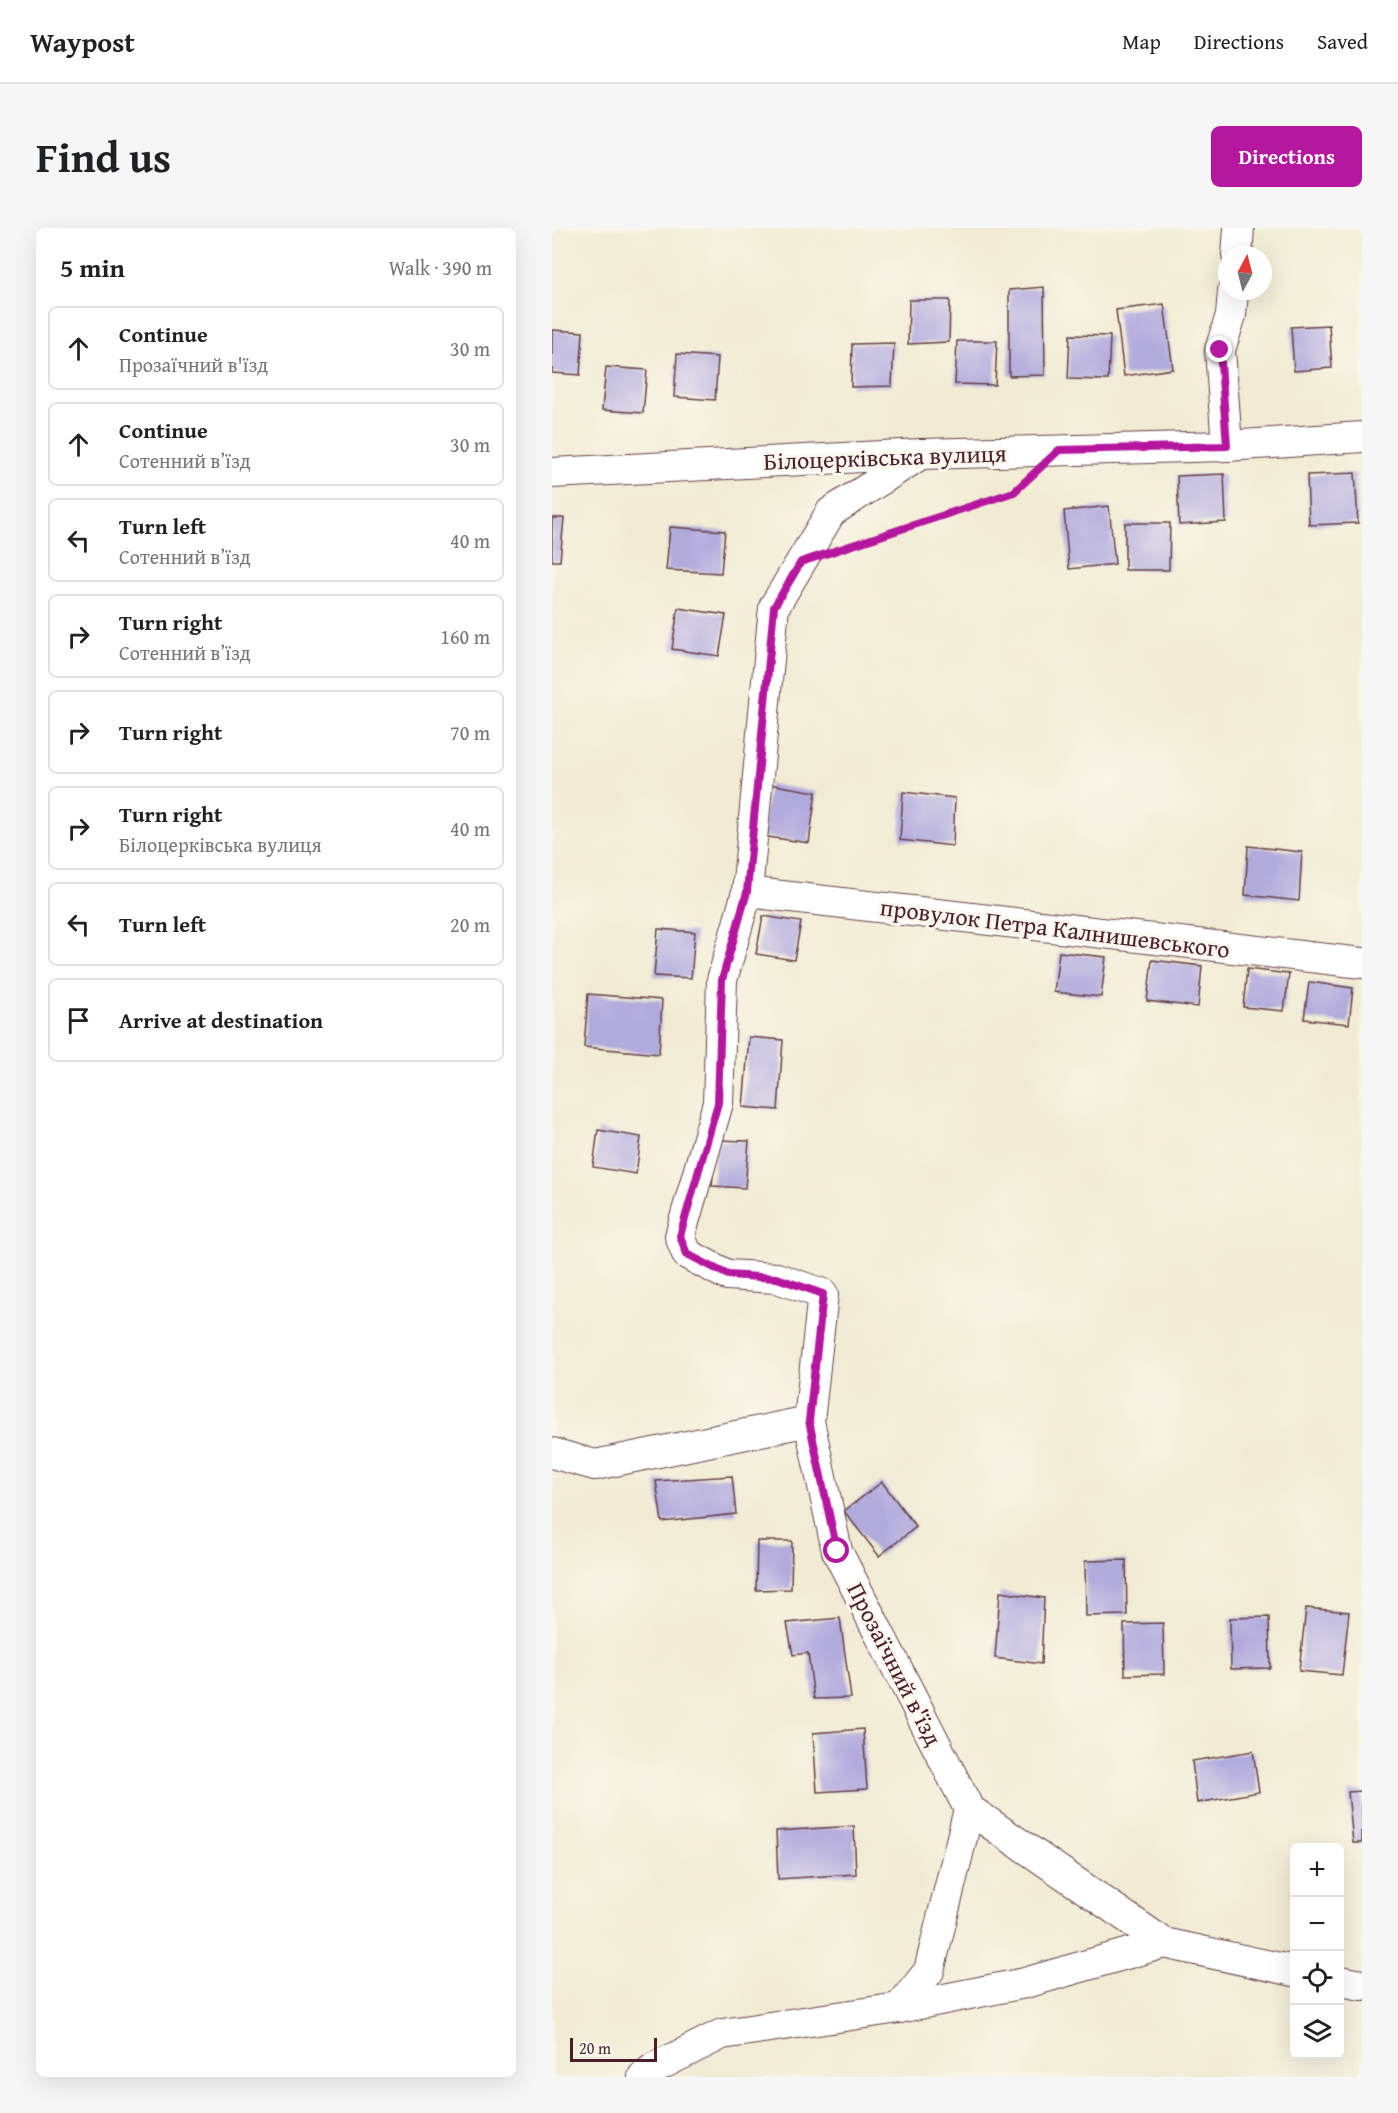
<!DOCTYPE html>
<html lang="en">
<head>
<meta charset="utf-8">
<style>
  body { margin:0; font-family:"Gentium Book Plus",serif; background:#f6f6f6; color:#202124 }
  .controls { position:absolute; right:18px; bottom:18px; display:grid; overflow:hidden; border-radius:9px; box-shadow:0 6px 24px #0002 }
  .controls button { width:54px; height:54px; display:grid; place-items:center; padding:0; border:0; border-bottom:2px solid #e0e0e0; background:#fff; color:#202124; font:30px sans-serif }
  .compass { position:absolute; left:666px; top:18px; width:54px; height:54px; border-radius:50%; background:#fff; box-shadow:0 6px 24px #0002; rotate:7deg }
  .scale { position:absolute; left:18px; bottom:15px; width:87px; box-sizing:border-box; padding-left:6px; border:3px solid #4a1f2b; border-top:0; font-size:16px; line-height:21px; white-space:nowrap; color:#4a1f2b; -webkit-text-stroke:4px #fbf7ec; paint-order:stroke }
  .stop { position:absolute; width:18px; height:18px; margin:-14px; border:4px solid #b5179e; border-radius:50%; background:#fff }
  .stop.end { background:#b5179e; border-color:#fff; box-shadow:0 2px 6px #0008 }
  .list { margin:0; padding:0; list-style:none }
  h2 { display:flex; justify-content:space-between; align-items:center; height:78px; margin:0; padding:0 24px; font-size:26px }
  h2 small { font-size:20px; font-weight:400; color:#757577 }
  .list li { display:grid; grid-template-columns:39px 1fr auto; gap:18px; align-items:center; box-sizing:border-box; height:84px; margin:0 12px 12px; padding:0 12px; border:2px solid #e0e0e0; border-radius:9px }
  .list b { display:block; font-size:22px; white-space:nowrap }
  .list p { margin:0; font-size:20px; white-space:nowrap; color:#757577 }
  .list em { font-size:20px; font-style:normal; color:#757577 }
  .icon { flex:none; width:33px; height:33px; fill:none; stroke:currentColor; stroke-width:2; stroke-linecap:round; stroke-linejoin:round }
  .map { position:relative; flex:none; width:810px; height:1849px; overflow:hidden; border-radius:9px }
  header { display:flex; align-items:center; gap:36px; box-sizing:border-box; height:84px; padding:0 30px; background:#fff; border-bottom:2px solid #e0e0e0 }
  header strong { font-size:28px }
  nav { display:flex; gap:33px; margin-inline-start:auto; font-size:21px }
  .intro { display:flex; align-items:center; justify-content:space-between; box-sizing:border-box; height:144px; padding:0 36px }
  h1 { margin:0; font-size:42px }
  .button { padding:15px 27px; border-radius:9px; background:#b5179e; color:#fff; font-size:21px; font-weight:700 }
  main { display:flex; gap:36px; padding:0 36px }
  aside { flex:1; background:#fff; border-radius:9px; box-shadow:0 6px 24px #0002 }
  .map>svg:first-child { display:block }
  .building { fill:#b1aadd }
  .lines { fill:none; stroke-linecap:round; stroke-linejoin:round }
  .minor-casing { stroke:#633e44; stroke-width:32 }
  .path { stroke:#633e44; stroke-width:4; stroke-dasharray:4.5 4.5; stroke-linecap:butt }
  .minor { stroke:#fff; stroke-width:30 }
  .route { stroke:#b5179e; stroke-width:8 }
  .labels { text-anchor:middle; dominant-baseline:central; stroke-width:6; stroke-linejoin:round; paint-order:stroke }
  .street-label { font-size:24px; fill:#4a1f2b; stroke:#fbf7ec }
</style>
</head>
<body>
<header>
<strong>Waypost</strong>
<nav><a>Map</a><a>Directions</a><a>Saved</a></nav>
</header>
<div class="intro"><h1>Find us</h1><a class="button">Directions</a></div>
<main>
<aside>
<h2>5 min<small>Walk · 390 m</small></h2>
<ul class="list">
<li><svg class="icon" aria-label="ahead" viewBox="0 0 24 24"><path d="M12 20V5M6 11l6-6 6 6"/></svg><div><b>Continue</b><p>Прозаїчний в'їзд</p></div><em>30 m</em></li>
<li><svg class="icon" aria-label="ahead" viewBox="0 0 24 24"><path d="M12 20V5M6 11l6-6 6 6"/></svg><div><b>Continue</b><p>Сотенний в’їзд</p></div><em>30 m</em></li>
<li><svg class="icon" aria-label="left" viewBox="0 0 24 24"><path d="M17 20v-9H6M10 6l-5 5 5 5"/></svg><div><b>Turn left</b><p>Сотенний в’їзд</p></div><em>40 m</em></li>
<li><svg class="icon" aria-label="right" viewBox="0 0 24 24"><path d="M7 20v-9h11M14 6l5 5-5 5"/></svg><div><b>Turn right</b><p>Сотенний в’їзд</p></div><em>160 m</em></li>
<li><svg class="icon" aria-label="right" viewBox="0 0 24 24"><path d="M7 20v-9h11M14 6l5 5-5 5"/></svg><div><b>Turn right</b></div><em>70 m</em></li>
<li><svg class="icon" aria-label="right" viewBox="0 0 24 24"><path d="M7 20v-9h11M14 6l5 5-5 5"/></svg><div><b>Turn right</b><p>Білоцерківська вулиця</p></div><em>40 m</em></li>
<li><svg class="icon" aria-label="left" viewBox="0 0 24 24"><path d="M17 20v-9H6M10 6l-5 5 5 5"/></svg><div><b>Turn left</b></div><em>20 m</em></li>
<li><svg class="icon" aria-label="arrive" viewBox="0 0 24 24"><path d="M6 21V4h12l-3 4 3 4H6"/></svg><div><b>Arrive at destination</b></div></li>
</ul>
</aside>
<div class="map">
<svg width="810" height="1849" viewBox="0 0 810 1849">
  <rect width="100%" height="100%" fill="#fbf7ec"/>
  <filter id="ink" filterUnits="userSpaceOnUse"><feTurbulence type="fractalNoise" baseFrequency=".0167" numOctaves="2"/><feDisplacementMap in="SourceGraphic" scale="12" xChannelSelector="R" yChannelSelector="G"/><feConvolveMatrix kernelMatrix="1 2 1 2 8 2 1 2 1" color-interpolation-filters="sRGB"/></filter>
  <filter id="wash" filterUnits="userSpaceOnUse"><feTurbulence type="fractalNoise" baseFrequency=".008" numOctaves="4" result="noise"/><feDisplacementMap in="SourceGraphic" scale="24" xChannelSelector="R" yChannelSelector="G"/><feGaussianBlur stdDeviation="1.35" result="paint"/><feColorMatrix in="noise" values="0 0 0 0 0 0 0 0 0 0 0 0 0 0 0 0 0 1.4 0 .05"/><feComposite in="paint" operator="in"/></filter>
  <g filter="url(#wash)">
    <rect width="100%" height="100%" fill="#f1ebd3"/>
    <g id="blocks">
      <g class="building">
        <polygon points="492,59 493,147 457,148 457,62"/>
        <polygon points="357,72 398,72 397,114 356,116"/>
        <polygon points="612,76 621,141 572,148 564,82"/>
        <polygon points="777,97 780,140 742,143 739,99"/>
        <polygon points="0,102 31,104 28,147 0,145"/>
        <polygon points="518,107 558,108 556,152 516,151"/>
        <polygon points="405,113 445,113 443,157 403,156"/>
        <polygon points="342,115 340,158 299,159 300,116"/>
        <polygon points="125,126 166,129 163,172 122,169"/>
        <polygon points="54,139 95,142 91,185 50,182"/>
        <polygon points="803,245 806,295 757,297 755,247"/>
        <polygon points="672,246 674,294 627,297 625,248"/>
        <polygon points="557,278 563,336 517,341 512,283"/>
        <polygon points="0,290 12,290 8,333 0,333"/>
        <polygon points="573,295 618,295 617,342 573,342"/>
        <polygon points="118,299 173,303 169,345 114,342"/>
        <polygon points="126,380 174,387 167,428 120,421"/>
        <polygon points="217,556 264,564 257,615 209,608"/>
        <polygon points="351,564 403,570 401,618 348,612"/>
        <polygon points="696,618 750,624 747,673 693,667"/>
        <polygon points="211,688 249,694 242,732 204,726"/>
        <polygon points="106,701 143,704 139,750 102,748"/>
        <polygon points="507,724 554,729 549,769 502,764"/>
        <polygon points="600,732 650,738 646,779 595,773"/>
        <polygon points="695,741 737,746 732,783 691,779"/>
        <polygon points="757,754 801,760 797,796 752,791"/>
        <polygon points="36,766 110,772 107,826 32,819"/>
        <polygon points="197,809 231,812 226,882 191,879"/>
        <polygon points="46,902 89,909 84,946 41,939"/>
        <polygon points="164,912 197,913 193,960 160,958"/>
        <polygon points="180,1248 184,1286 110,1294 104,1253"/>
        <polygon points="330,1254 364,1299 327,1328 292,1283"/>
        <polygon points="205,1313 240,1313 239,1361 204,1362"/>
        <polygon points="574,1332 575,1387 534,1388 533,1333"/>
        <polygon points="448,1364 492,1370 489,1436 443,1430"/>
        <polygon points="754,1380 797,1384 790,1447 747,1443"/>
        <polygon points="717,1389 718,1440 679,1441 678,1390"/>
        <polygon points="288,1390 299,1470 262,1471 256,1425 241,1427 235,1395"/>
        <polygon points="611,1395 612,1446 573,1447 572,1396"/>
        <polygon points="311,1501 315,1561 265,1564 261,1505"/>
        <polygon points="701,1523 707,1564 645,1575 640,1533"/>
        <polygon points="810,1563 810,1615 801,1615 796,1564"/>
        <polygon points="302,1598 304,1646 226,1651 224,1603"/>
      </g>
    </g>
  </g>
  <g filter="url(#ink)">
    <use href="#blocks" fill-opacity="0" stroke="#633e44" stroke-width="1.5"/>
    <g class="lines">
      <g class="minor-casing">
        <g id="minor">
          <polyline points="685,27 687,0"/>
          <polyline points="675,218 668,122 679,87 681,63"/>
          <polyline points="0,245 369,226 675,218 810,209"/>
          <polyline points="195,664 810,735"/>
          <polyline points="257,1193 271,1066 225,1050 175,1047 135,1026 128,1008 166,875 170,752 195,664 222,379 279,284 369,226"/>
          <polyline points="0,1225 43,1237 257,1193 285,1323 417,1581 612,1715 742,1743"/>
          <polyline points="788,1753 810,1757"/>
          <polyline points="347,1780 377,1743 417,1581"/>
          <polyline points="91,1849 102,1840 170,1806 347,1780 473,1755 612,1715"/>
        </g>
      </g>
      <polyline class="path" points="293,320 462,264 473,253"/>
      <use href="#minor" class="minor"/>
    </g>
  </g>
  <g class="lines" filter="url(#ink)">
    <polyline class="route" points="285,1323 257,1193 271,1066 225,1050 176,1047 135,1026 128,1008 166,875 170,752 195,664 222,379 249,334 462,264 507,222 675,218 668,122"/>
  </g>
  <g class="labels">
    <g class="street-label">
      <text transform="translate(333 229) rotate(-2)">Білоцерківська вулиця</text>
      <text transform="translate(503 700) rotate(7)">провулок Петра Калнишевського</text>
      <text transform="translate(343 1436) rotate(63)">Прозаїчний в'їзд</text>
    </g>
  </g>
</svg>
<div class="controls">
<button>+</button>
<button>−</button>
<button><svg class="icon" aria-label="locate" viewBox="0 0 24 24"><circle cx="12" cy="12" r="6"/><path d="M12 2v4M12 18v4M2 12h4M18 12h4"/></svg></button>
<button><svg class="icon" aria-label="layers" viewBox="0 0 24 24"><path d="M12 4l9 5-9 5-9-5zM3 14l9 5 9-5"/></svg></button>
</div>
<svg class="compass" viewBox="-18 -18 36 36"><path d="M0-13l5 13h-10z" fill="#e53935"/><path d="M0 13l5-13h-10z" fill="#757577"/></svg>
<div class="scale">20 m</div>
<div class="stop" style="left:285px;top:1323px"></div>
<div class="stop end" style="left:668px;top:122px"></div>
</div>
</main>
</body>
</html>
